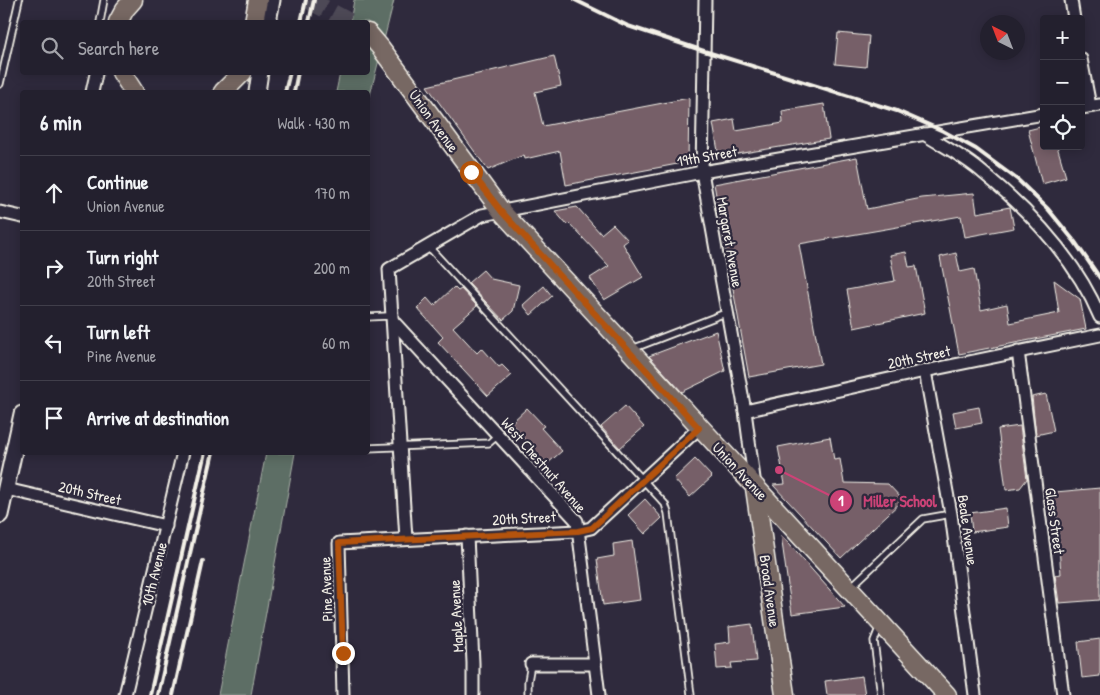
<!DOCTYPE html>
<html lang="en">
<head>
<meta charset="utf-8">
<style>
  body { margin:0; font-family:"Patrick Hand",sans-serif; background:#2f2d3a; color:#f1f3f6 }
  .controls { position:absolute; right:15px; top:15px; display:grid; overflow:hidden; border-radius:5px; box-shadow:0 2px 12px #0003 }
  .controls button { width:45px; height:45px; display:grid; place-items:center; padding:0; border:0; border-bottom:1px solid #403e4a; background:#23202e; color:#f1f3f6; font:25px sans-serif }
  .compass { position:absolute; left:980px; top:15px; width:45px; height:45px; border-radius:50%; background:#23202e; box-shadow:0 2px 12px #0003; rotate:318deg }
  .stop { position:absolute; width:15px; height:15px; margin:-11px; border:4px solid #b45309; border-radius:50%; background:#fff }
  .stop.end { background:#b45309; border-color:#fff; box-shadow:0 1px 5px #0008 }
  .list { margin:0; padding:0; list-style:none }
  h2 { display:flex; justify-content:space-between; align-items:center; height:65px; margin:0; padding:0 20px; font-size:21px }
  h2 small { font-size:16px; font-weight:400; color:#a3a3aa }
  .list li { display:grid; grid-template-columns:32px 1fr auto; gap:15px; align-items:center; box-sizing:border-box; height:75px; padding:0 20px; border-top:1px solid #403e4a }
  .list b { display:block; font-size:19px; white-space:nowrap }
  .list p { margin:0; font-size:16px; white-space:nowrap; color:#a3a3aa }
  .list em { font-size:16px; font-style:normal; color:#a3a3aa }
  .icon { flex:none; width:28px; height:28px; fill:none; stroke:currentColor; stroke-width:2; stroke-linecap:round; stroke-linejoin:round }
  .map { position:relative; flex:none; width:1100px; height:695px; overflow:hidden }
  .search { position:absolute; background:#23202e; box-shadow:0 2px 12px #0003; left:20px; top:20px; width:350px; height:55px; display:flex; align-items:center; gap:12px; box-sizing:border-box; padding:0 18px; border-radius:5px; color:#a3a3aa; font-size:19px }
  .panel { position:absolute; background:#23202e; box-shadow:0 2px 12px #0003; left:20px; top:90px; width:350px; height:365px; border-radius:5px }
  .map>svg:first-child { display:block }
  .green { fill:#5d6e65; stroke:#a8b0a6 }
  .building { fill:#765e67; stroke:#f4f1e8 }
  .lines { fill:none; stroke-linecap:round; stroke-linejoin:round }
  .primary-tunnel { stroke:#4d4857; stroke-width:18; stroke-dasharray:18 9; stroke-linecap:butt }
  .lane-casing { stroke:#f4f1e8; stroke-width:9 }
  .street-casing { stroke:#f4f1e8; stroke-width:15 }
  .secondary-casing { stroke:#f4f1e8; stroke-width:19 }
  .primary-casing { stroke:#f4f1e8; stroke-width:21 }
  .lane { stroke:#2f2a3d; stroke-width:5.5 }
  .street { stroke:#2f2a3d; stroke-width:11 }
  .secondary { stroke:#2f2a3d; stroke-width:15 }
  .primary { stroke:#776864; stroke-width:18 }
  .rail { stroke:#f4f1e8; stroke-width:4 }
  .route { stroke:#b45309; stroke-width:6 }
  .labels { text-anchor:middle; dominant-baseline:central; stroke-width:4.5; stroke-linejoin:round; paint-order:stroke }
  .street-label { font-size:15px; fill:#f4f1e8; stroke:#2f2a3d }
  .leader { fill:none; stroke:#cc4377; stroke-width:2 }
  .callout-dot { fill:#cc4377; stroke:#2f2a3d; stroke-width:2 }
  .mark-label { font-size:15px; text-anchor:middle; font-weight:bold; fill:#fff }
  .callout-label { font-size:16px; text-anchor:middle; font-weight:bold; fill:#cc4377; stroke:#2f2a3d; stroke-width:4.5; stroke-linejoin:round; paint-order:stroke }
</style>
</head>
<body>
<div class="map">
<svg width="1100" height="695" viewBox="0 0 1100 695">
  <rect width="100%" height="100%" fill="#2f2a3d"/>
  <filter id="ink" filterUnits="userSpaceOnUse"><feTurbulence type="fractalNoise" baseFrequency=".02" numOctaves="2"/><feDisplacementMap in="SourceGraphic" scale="10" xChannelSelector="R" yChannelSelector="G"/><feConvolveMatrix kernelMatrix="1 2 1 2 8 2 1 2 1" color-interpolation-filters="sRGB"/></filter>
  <g filter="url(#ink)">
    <g class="green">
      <polygon points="354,0 394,0 368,103 368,92 336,92 340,73 368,72 368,22 350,22"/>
      <polygon points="266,453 295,453 251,695 218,695"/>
    </g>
    <g class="building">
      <polygon points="838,33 869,36 866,67 835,64"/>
      <polygon points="554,56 561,86 535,92 543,126 689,98 688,162 566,185 560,151 525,159 524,155 488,170 427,86"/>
      <polygon points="824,104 829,139 719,157 713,123 734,119 736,131 783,123 782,111"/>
      <polygon points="1044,126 1044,146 1057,146 1066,177 1042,184 1028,130"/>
      <polygon points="857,157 867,209 922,198 974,193 977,213 1010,207 1014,228 965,237 961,216 799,244 821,364 749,377 714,184"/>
      <polygon points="577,207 601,234 613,224 628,240 623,244 643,277 604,300 590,278 609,266 569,223 567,225 555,211"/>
      <polygon points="906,252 909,267 916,266 925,313 854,328 847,290 895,281 890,255"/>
      <polygon points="956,253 960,272 974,269 981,310 1007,304 1010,323 1059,313 1054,280 1080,299 1086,329 959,354 940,257"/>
      <polygon points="483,270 491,279 519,285 513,311 503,320 468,283"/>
      <polygon points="544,286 552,296 531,315 523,305"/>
      <polygon points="454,287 458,291 461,289 477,306 453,327 477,353 482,348 499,367 502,365 512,375 488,396 438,342 443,337 417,308 427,298 434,306"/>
      <polygon points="716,331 725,371 682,392 649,356"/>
      <polygon points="1046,394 1054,431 1036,435 1032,397"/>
      <polygon points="625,406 644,427 620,448 601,427"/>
      <polygon points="979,407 982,423 956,428 953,412"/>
      <polygon points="527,408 544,426 541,428 562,451 547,464 544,460 542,462 530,449 531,447 511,423"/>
      <polygon points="1020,426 1027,479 1020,488 1006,490 998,429"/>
      <polygon points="830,437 834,460 840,459 844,483 888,484 903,500 841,558 773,485 785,484 778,447"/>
      <polygon points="695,459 712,477 690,497 674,479"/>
      <polygon points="1100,488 1100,600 1059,603 1055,575 1061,574 1056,506 1046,507 1044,493"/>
      <polygon points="645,499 662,518 645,534 628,515"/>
      <polygon points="1006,508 1008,527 972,532 970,513"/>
      <polygon points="781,535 845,607 792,614"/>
      <polygon points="632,541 640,600 603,605 597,559 614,556 613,544"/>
      <polygon points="752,624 756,661 731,663 732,668 717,669 715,644 730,642 729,627"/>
      <polygon points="1100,639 1100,676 1082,678 1078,642"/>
      <polygon points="862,676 865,695 827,695 825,681"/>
    </g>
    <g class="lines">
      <polyline class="primary-tunnel" points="309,0 349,22"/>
      <g class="lane-casing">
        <g id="lane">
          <polyline points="100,22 104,0"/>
          <polyline points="0,84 19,0"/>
          <polyline points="428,246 665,504 668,513 691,695"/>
          <polyline points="368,317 388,316 391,320"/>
          <polyline points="632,349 728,312"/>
          <polyline points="368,448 489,443 498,435"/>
          <polyline points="851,587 923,519 951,514"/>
          <polyline points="880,626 874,641 881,695"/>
          <polyline points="528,695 528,681 531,664"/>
        </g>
      </g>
      <g class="street-casing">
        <g id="street">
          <polyline points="705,0 702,172 745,411 755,486"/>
          <polyline points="1071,0 1074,19"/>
          <polyline points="1081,59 1090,106"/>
          <polyline points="92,92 96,74"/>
          <polyline points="1081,108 1100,105"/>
          <path d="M 924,134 C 943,146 965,157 982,172 C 1030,211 1076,260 1100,317"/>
          <polyline points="0,212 22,217"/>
          <polyline points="393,321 577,521 599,695"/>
          <polyline points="1018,351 1063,695"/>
          <polyline points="925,371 951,514 975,695"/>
          <polyline points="745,411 925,371 1100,335"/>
          <polyline points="6,489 166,526"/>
          <polyline points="467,536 473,663 473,695"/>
          <polyline points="406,539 389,269 482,215 702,172 1044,114"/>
          <polyline points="531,664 595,664"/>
          <polyline points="125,695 183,452"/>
          <polyline points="343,695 339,543 578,531 591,528 699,428"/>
        </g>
      </g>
      <g class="secondary-casing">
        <g id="secondary">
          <polyline points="268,22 272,0"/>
          <polyline points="257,92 260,72"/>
          <polyline points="0,515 22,414"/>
        </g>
      </g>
      <g class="primary-casing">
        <g id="primary">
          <polyline points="118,22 125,9 133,0"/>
          <polyline points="254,22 258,0"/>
          <polyline points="368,33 380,47 502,212 947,695"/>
          <polyline points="121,72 134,92"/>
          <polyline points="223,92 243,72"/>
          <polyline points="755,488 785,695"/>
        </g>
      </g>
      <use href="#lane" class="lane"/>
      <use href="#street" class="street"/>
      <use href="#secondary" class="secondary"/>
      <use href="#primary" class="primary"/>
      <g class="rail">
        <polyline points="575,0 628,26 704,51 897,111 943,131 976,149 1018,180 1048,209 1075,242 1100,278"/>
        <polyline points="301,22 306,0"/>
        <polyline points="309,22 314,0"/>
        <polyline points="285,92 290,72"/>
        <polyline points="294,92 298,72"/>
        <polyline points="150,695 205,452"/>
        <polyline points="158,695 213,452"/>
        <polyline points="173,695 203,561"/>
      </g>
    </g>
  </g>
  <g class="lines" filter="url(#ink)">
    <polyline class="route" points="343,653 339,543 578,531 592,528 699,428 502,212 471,172"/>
  </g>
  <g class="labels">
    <g class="street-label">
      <text transform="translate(434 121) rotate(54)">Union Avenue</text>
      <text transform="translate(707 156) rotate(-10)">19th Street</text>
      <text transform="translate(730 242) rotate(80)">Margaret Avenue</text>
      <text transform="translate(919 357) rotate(-12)">20th Street</text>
      <text transform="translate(544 465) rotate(49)">West Chestnut Avenue</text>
      <text transform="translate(740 471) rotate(47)">Union Avenue</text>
      <text transform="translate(90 493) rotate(13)">20th Street</text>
      <text transform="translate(524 518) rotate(-3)">20th Street</text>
      <text transform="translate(1055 521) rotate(82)">Glass Street</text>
      <text transform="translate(968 530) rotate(82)">Beale Avenue</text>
      <text transform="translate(154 574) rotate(-76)">10th Avenue</text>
      <text transform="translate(326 589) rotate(-92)">Pine Avenue</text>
      <text transform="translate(770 591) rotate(82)">Broad Avenue</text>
      <text transform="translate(456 616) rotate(-93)">Maple Avenue</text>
    </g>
  </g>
  <path class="leader" d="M779 470L841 501"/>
  <g class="callout-dot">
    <circle cx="779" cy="470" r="5"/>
    <circle cx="841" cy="501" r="12"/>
  </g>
  <g class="mark-label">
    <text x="841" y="506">1</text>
  </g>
  <g class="callout-label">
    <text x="900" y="507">Miller School</text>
  </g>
</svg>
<div class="controls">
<button>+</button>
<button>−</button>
<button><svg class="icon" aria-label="locate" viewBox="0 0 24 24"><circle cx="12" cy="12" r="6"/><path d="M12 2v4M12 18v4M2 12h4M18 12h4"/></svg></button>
</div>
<svg class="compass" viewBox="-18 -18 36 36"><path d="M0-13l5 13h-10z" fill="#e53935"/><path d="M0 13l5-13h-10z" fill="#a3a3aa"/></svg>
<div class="stop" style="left:471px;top:172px"></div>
<div class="stop end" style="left:343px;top:653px"></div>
<div class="search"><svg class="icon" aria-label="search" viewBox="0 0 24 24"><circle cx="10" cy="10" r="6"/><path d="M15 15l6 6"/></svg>Search here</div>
<section class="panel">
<h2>6 min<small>Walk · 430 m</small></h2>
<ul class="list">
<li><svg class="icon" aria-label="ahead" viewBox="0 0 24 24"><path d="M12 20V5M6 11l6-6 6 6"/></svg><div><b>Continue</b><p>Union Avenue</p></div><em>170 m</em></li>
<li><svg class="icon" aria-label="right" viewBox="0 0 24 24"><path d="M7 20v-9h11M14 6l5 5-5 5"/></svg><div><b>Turn right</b><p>20th Street</p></div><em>200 m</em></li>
<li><svg class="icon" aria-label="left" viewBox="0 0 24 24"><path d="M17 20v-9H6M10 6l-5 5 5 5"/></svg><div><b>Turn left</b><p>Pine Avenue</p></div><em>60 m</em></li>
<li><svg class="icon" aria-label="arrive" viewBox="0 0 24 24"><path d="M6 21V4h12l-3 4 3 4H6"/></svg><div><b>Arrive at destination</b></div></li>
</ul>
</section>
</div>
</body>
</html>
